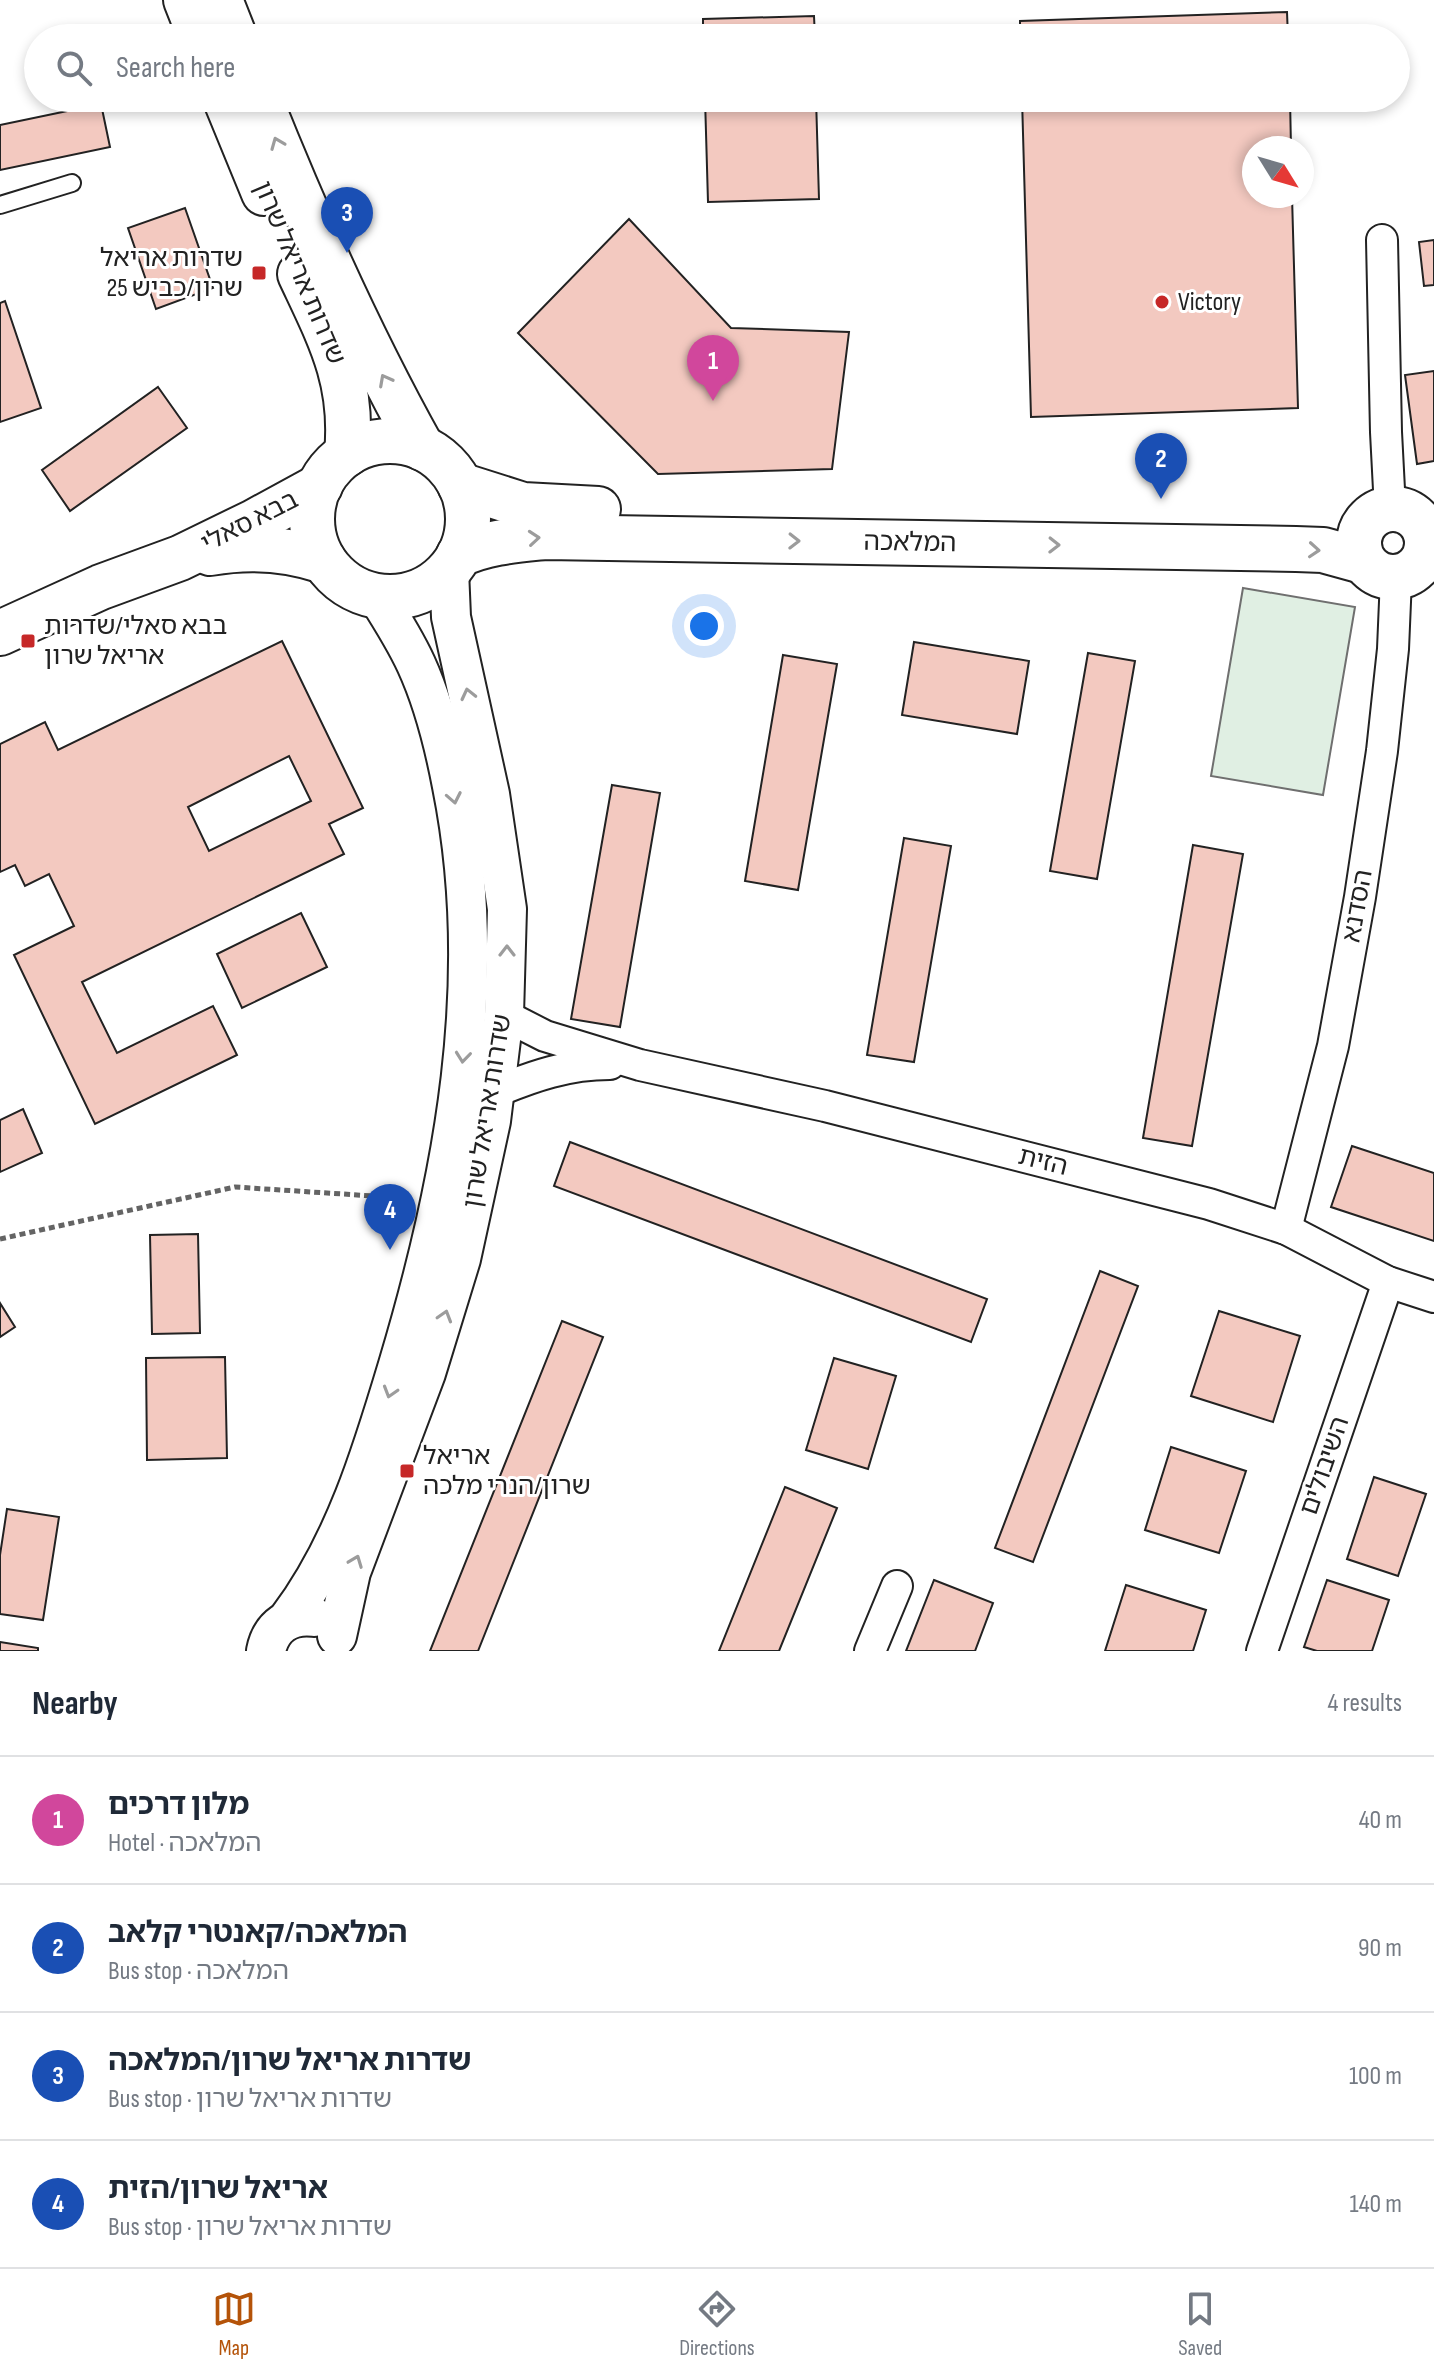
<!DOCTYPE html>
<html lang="en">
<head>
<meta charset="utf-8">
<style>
  body { margin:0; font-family:"Sofia Sans Condensed","Noto Sans Hebrew",sans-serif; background:#f6f6f7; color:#1f2937 }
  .compass { position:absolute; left:1242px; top:136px; width:72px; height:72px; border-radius:50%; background:#fff; box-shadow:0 4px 12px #0003; rotate:127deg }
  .you { position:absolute; left:704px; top:626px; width:28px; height:28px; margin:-20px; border:6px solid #fff; border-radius:50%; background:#1a73e8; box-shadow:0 0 0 12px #1a73e833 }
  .badge { display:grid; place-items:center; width:52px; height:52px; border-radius:50%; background:#b45309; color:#fff; font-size:26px; font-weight:700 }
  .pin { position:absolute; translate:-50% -66px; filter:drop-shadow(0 2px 4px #0008) }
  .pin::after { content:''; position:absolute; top:42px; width:28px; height:24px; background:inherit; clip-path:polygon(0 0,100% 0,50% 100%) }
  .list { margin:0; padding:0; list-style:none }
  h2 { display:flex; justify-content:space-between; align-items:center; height:104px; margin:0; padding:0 32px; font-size:34px }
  h2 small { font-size:26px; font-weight:400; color:#747a83 }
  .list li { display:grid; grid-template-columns:52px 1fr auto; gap:24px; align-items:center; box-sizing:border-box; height:128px; padding:0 32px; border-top:2px solid #e0e1e3 }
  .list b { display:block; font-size:30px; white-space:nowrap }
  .list p { margin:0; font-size:26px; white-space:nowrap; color:#747a83 }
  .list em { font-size:26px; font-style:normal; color:#747a83 }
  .icon { flex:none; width:44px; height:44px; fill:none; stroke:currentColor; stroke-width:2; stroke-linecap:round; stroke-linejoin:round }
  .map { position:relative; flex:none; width:1434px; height:1651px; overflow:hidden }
  .search { position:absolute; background:#fff; box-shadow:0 4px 12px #0003; left:24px; right:24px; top:24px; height:88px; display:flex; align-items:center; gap:20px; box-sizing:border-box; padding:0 28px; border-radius:44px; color:#747a83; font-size:30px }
  .sheet { height:616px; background:#fff }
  nav { display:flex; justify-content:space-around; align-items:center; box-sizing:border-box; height:112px; border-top:2px solid #e0e1e3; background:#fff; font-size:22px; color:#747a83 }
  nav a { display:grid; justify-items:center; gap:4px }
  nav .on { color:#b45309 }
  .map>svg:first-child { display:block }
  .green { fill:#e0efe3; stroke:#6f6f6f; stroke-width:2 }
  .building { fill:#f3c9c0; stroke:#222; stroke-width:2; fill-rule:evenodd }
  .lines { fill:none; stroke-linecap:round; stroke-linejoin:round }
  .service-casing { stroke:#222; stroke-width:20 }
  .minor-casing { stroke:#222; stroke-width:34 }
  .tertiary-casing { stroke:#222; stroke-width:42 }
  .secondary-casing { stroke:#222; stroke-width:48 }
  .path { stroke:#646464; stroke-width:5; stroke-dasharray:6 4; stroke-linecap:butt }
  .service { stroke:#fff; stroke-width:16 }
  .minor { stroke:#fff; stroke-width:30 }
  .tertiary { stroke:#fff; stroke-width:38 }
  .secondary { stroke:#fff; stroke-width:44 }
  .oneway { stroke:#9c9c9c }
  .poi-dot { fill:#c62828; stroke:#fff; stroke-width:3 }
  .labels { text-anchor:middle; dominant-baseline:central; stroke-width:6; stroke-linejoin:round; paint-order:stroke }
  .poi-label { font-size:26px; fill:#222; stroke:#fff; text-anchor:start }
  .street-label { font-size:26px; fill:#222; stroke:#fff }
</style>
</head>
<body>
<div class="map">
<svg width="1434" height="1651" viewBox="0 0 1434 1651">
  <rect width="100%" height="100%" fill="#fff"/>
  <polygon class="green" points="1243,588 1355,607 1323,795 1211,776"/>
  <g class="building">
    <polygon points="1287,12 1288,38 1020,38 1020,21"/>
    <polygon points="814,16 815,38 703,38 703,19"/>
    <polygon points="705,98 816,98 819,199 708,202"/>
    <polygon points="1022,98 1290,98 1291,148 1254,148 1254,196 1292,196 1298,408 1031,417"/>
    <polygon points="101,104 110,147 0,170 0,125"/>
    <polygon points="185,208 213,288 156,309 128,228"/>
    <polygon points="629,219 731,328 849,332 832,469 658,474 518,333"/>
    <polygon points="1434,240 1434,285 1424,286 1419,242"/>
    <polygon points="5,301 41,408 0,422 0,303"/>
    <polygon points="1434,371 1434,461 1417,464 1405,375"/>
    <polygon points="158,387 187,428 70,511 42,470"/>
    <path d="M 282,641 L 363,808 L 329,824 L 344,854 L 82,982 L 117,1053 L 213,1006 L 237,1055 L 95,1124 L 14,955 L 74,926 L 49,874 L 25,886 L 15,865 L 0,872 L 0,744 L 45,722 L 58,750 ZM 289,756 L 311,801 L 209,851 L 188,807 Z"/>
    <polygon points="914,642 1029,661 1017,734 902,715"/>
    <polygon points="1088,653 1135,661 1097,879 1050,871"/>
    <polygon points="783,655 837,664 798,890 745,881"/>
    <polygon points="612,785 660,793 620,1027 571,1019"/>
    <polygon points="904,838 951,846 914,1062 867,1055"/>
    <polygon points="1193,845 1243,854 1192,1146 1143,1138"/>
    <polygon points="301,913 327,967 242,1008 217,954"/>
    <polygon points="23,1109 42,1153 0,1172 0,1120"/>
    <polygon points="570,1142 987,1299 971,1342 554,1186"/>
    <polygon points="1352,1146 1434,1173 1434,1241 1331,1207"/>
    <polygon points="198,1234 200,1333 152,1334 150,1235"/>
    <polygon points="1100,1271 1138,1286 1033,1562 995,1548"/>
    <polygon points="0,1303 15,1327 0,1337"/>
    <polygon points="1219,1311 1300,1336 1273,1422 1191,1396"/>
    <polygon points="562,1321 603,1337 478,1651 430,1651"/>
    <polygon points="225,1357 227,1458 147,1460 146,1358"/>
    <polygon points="834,1358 896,1376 868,1469 806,1450"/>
    <polygon points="1171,1447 1246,1471 1219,1553 1145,1530"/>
    <polygon points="1374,1477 1426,1494 1398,1576 1347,1559"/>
    <polygon points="785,1487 837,1508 779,1651 719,1651"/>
    <polygon points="7,1509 59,1517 43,1620 0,1614 0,1555"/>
    <polygon points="934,1580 993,1603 975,1651 906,1651"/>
    <polygon points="1327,1580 1389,1600 1372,1651 1317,1651 1304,1647"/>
    <polygon points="1126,1585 1206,1610 1193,1651 1105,1651"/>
    <polygon points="0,1642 38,1648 38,1651 0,1651"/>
  </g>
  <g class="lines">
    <g class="service-casing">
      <polyline id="service" points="0,205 72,183"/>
    </g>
    <g class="minor-casing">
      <g id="minor">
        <polyline points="1382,240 1386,432 1390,509"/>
        <polyline points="504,1015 545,1036 640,1065 825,1106 1209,1204 1286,1229 1388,1282 1434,1297"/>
        <path d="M 495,1092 C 533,1076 568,1064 610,1064"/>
        <polyline points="1286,1229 1333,1046 1360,897 1382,751 1393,649 1396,578"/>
        <polyline points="870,1651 897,1586"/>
        <polyline points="1262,1651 1388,1282"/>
      </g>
    </g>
    <g class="tertiary-casing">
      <g id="tertiary">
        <path d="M 288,1619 C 344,1545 372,1452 398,1365 C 454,1178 491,980 452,786 C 444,744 434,703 416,664 C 405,640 391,618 377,596"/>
        <polyline points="337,1636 351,1572 426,1373 461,1259 491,1121 504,1015 507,909 490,794 451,617 449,570"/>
        <path d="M 266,1651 C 271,1626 289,1614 314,1617"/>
      </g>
    </g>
    <g class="secondary-casing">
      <g id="secondary">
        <polyline points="186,0 201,38"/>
        <polyline points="220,0 235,38"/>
        <polyline points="225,98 264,193"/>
        <path d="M 259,98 C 307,218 359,335 422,448"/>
        <path d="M 300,274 C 330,338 354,381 347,454"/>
        <circle cx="390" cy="519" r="78"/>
        <polyline points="460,485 523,505 598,509"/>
        <circle cx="1393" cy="543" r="34"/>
        <path d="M 210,553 C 249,546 286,548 324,561"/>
        <path d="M 459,555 C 486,542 516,540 546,537 L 1296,549 L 1323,550 L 1363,561"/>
        <polyline points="0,633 101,587 180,558 254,522 320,486"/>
      </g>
    </g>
    <polyline class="path" points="0,1239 235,1187 404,1198"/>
    <use href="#service" class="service"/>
    <use href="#minor" class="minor"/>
    <use href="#tertiary" class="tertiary"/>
    <use href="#secondary" class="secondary"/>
  </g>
  <defs><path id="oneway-chevron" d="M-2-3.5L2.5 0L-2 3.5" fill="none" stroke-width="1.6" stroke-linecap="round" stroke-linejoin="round" transform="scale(2)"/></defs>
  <g class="oneway">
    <use href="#oneway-chevron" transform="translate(277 143) rotate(-112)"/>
    <use href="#oneway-chevron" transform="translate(385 380) rotate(-118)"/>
    <use href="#oneway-chevron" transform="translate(534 538) rotate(-5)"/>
    <use href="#oneway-chevron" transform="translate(794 541) rotate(1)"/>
    <use href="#oneway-chevron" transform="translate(1054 545) rotate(1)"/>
    <use href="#oneway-chevron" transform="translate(1314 550) rotate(4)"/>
    <use href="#oneway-chevron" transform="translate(468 694) rotate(-103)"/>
    <use href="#oneway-chevron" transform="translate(454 798) rotate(79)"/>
    <use href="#oneway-chevron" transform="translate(507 951) rotate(-90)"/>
    <use href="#oneway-chevron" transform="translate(463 1057) rotate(96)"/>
    <use href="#oneway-chevron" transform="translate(445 1316) rotate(-73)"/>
    <use href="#oneway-chevron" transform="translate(390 1392) rotate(107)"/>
    <use href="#oneway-chevron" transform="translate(356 1561) rotate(-69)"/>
  </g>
  <g class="poi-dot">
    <rect x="251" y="265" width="16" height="16" rx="4"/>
    <circle cx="1162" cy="302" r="8"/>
    <rect x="20" y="633" width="16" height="16" rx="4"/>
    <rect x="399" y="1463" width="16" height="16" rx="4"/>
  </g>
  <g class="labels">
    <g class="poi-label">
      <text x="243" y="258" text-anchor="end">שדרות אריאל<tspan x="243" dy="30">שרון/כביש 25</tspan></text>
      <text x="1178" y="302">Victory</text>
      <text x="44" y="626">בבא סאלי/שדרות<tspan x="44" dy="30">אריאל שרון</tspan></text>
      <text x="423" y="1456">אריאל<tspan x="423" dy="30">שרון/הנרי מלכה</tspan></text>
    </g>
    <g class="street-label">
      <text transform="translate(299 273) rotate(67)">שדרות אריאל שרון</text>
      <text transform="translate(250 522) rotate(-27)">בבא סאלי</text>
      <text transform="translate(910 543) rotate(1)">המלאכה</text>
      <text transform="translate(1358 906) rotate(-80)">הסדנא</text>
      <text transform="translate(488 1111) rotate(-81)">שדרות אריאל שרון</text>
      <text transform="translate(1043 1162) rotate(14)">הזית</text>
      <text transform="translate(1325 1466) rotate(-71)">השיבולים</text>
    </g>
  </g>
</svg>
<svg class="compass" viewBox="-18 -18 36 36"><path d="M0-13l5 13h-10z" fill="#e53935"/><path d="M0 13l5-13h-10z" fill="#747a83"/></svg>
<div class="you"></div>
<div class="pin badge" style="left:713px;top:401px;background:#d1479c">1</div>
<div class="pin badge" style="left:1161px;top:499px;background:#1a4fb4">2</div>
<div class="pin badge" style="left:347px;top:253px;background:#1a4fb4">3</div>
<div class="pin badge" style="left:390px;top:1250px;background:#1a4fb4">4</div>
<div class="search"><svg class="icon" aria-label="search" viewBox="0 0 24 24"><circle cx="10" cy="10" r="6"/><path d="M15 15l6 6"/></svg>Search here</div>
</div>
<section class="sheet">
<h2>Nearby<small>4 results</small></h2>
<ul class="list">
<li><span class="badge" style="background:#d1479c">1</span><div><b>מלון דרכים</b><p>Hotel · המלאכה</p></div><em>40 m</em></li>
<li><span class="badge" style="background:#1a4fb4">2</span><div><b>המלאכה/קאנטרי קלאב</b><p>Bus stop · המלאכה</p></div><em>90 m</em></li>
<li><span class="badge" style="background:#1a4fb4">3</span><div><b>שדרות אריאל שרון/המלאכה</b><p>Bus stop · שדרות אריאל שרון</p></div><em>100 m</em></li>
<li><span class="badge" style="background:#1a4fb4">4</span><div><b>אריאל שרון/הזית</b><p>Bus stop · שדרות אריאל שרון</p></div><em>140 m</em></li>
</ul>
</section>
<nav>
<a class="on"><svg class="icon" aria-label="map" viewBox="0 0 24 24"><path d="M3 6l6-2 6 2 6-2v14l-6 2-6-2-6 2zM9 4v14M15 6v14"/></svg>Map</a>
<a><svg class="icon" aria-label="directions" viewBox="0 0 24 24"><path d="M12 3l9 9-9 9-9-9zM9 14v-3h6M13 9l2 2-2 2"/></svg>Directions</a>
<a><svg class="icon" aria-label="saved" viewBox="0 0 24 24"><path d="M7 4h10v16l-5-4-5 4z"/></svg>Saved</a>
</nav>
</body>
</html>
